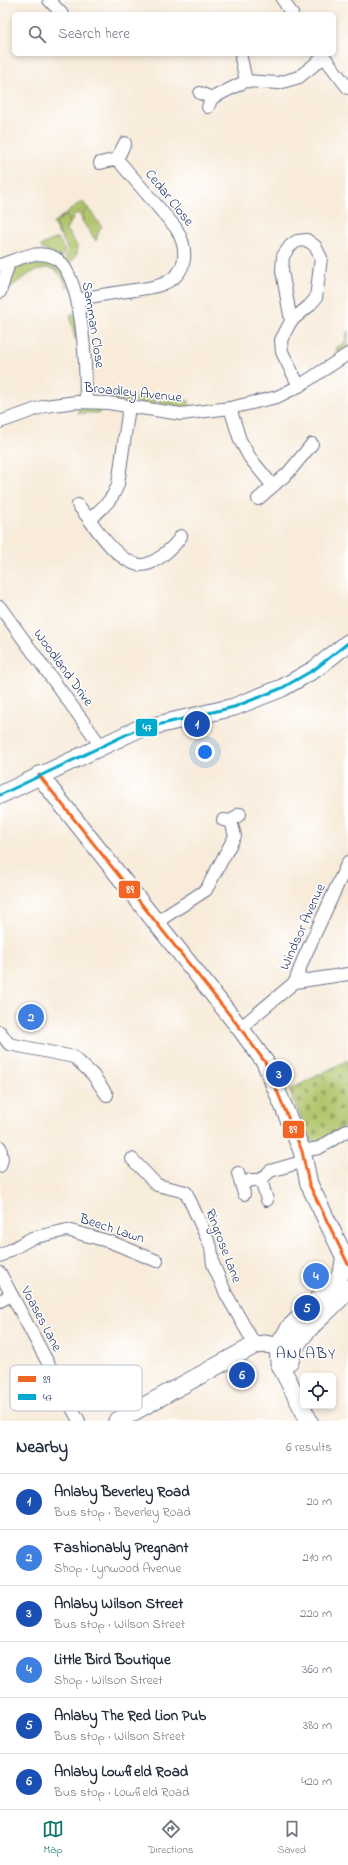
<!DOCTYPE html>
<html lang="en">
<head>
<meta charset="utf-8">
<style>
  body { margin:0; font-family:"Indie Flower",sans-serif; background:#f2f2f3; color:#1f2937 }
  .controls { position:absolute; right:12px; bottom:12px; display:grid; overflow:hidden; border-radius:6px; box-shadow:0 2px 6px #0003 }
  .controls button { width:36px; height:36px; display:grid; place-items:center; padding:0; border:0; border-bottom:1px solid #e0e1e3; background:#fff; color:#1f2937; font:20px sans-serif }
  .you { position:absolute; left:205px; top:752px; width:14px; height:14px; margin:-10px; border:3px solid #fff; border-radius:50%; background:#1a73e8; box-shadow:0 0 0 6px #1a73e833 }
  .badge { display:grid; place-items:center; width:26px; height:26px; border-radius:50%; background:#0f766e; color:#fff; font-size:13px; font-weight:700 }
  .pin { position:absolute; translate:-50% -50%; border:2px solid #fff; box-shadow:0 1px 4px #0006 }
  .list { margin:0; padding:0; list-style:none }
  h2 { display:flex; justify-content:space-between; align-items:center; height:52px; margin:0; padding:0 16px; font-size:17px }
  h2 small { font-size:13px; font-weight:400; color:#747a83 }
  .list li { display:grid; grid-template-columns:26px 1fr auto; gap:12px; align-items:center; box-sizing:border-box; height:56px; padding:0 16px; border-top:1px solid #e0e1e3 }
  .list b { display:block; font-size:15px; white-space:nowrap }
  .list p { margin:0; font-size:13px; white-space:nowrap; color:#747a83 }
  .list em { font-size:13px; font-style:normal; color:#747a83 }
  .icon { flex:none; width:22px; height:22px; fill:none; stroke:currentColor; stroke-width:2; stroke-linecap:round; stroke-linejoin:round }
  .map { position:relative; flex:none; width:348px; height:1421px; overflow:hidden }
  .search { position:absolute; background:#fff; box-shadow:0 2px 6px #0003; left:12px; right:12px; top:12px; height:44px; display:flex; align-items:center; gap:10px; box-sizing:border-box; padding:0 14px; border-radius:6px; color:#747a83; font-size:15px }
  .sheet { height:388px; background:#fff }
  nav { display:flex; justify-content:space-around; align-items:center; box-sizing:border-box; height:56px; border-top:1px solid #e0e1e3; background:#fff; font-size:11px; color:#747a83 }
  nav a { display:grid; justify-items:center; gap:2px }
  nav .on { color:#0f766e }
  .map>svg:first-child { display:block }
  .grass { fill:#b0c56a; stroke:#667a64 }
  .cemetery { fill:url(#cemetery-stones); stroke:#667a64 }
  .garden { fill:url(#garden-furrows); stroke:#667a64 }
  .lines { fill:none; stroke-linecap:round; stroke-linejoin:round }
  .street-casing { stroke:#687189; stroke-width:14 }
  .secondary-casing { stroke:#687189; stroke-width:19 }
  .street { stroke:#fff; stroke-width:12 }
  .secondary { stroke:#fff; stroke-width:17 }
  .bus-1-casing { stroke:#fff; stroke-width:6 }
  .bus-2-casing { stroke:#fff; stroke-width:6 }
  .bus-1 { stroke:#f26522; stroke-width:3 }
  .bus-2 { stroke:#00a9ce; stroke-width:3 }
  .labels { text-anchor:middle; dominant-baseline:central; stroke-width:3; stroke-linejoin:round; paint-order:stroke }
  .street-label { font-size:14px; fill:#1b2f5e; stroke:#fff }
  .quarter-label { font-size:16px; letter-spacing:1px; fill:#1b2f5e; stroke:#fff }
  .key { fill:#fff; stroke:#bbc1cf; stroke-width:1 }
  .key-label { font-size:11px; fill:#1b2f5e }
  .line-badge { stroke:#fff; stroke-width:1.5 }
  .badge-label { font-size:11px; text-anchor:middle; font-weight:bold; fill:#fff }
</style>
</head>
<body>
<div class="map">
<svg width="348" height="1421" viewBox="0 0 348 1421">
  <defs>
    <pattern id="cemetery-stones" width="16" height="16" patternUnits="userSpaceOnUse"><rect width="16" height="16" fill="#b0c56a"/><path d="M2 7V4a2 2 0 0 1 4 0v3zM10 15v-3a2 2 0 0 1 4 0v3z" fill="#8ea05a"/></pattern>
    <pattern id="garden-furrows" width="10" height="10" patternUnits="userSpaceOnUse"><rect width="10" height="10" fill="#b0c56a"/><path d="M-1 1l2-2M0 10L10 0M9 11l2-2" fill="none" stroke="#8ea05a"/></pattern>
  </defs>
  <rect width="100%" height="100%" fill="#fff"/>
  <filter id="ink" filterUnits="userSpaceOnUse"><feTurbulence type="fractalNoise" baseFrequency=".025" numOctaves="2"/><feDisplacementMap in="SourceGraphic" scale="8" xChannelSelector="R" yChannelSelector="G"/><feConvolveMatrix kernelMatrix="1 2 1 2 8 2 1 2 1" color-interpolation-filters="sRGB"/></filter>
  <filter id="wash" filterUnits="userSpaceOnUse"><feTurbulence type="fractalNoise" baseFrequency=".012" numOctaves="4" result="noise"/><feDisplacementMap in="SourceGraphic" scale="16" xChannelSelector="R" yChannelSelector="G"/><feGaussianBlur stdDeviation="0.9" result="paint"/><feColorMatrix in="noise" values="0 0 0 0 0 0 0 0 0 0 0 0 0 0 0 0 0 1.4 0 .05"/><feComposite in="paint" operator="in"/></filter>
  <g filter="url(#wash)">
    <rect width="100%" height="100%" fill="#f8ebd9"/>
    <g class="grass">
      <polygon points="88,208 102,227 99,230 96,241 82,221 83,213"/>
      <path d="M 62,216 L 67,216 L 69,224 L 66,230 C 77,245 84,250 68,265 L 64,260 L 68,253 L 67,248 L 55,224 L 62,218 Z"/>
      <polygon points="58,238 65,251 62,258 42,249 41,245"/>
      <path d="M 32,258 C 58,262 59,262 70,287 L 66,287 C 55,248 21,279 3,294 L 15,265 Z"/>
      <polygon points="75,314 79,339 75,339 70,315"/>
      <polygon points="348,330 348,346 338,353 336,348 345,342"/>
      <polygon points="112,393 130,397 130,402 111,399"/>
      <polygon points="136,396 156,400 155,406 135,402"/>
      <polygon points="159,400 189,401 190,408 159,406"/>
      <polygon points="79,407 99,408 99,413 78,413"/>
    </g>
    <polygon class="cemetery" points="348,1060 348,1124 321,1142 311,1141 289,1090"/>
    <polygon class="garden" points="82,201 88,208 83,213 83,220 78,213 72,216 73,220 69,224 67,216 63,216 55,224 60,236 53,223"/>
  </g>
  <g filter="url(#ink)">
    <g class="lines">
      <g class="street-casing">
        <g id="street">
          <polyline points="49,0 62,14"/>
          <polyline points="283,0 292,14"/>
          <polyline points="322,54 348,88"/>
          <polyline points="241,58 246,81"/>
          <polyline points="200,93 212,98 208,107"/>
          <polyline points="212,98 246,81 279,83 299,77 324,57"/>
          <polyline points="100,163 117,159 125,143"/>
          <path d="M 0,265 C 17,260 35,249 53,257 C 84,270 86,371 86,402"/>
          <polyline points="0,292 9,263"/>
          <path d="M 77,300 C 96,295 115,293 135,290 C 145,288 155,288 165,283 C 189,272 188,248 176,228 L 117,159"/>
          <polyline points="291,321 309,306 316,298 321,258 315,246 307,240 297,241 290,246 283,256 282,271 291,321 281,340 282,352 299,386"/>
          <polyline points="230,408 240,440 250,458 272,485"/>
          <polyline points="0,422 45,406 76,402 108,403 181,414 230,408 277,397 299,386 348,354"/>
          <polyline points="258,499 288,473 312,444"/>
          <path d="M 78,505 C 94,524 114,560 139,565 C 148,566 156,560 162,556 C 170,549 176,545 181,536"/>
          <path d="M 90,519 C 102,508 113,500 118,484 L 129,407"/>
          <polyline points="0,607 101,746"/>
          <polyline points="223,820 231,821 240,814"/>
          <polyline points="155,923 206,890 235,836 231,821"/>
          <polyline points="295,982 348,974"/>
          <polyline points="240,1028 295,982 303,960 348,862"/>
          <polyline points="0,1032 9,1044 74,1057 93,1075 107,1095"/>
          <polyline points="0,1147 2,1159 0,1166"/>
          <polyline points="302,1151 319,1148 348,1130"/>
          <polyline points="132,1159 157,1185 186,1192 211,1247 213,1264 226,1294 255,1345"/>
          <polyline points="238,1173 244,1194"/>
          <polyline points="261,1180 267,1200"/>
          <polyline points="242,1185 250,1180 261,1180 270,1171 305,1161"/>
          <polyline points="0,1256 32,1238 67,1230 111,1242 157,1261"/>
          <polyline points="0,1273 79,1421"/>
          <polyline points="0,1301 11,1295"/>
        </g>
      </g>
      <g class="secondary-casing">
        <g id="secondary">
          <polyline points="39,775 240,1028 265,1062 302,1151 309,1184 348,1264"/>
          <polyline points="0,795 136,730 234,707 282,688 315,669 348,643"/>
          <path d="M 290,1361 C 297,1330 330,1314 348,1289"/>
          <polyline points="117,1421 255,1345 265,1344 293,1349"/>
          <polyline points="309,1421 279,1363 278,1346 290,1327 337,1281 342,1272 345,1255"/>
        </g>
      </g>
      <use href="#street" class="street"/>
      <use href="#secondary" class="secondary"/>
      <g class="bus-1-casing">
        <polyline id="bus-1" points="39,775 240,1028 265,1062 302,1151 309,1184 348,1264"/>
      </g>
      <g class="bus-2-casing">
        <polyline id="bus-2" points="0,795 136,730 234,707 282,688 315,669 348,643"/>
      </g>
      <use href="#bus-1" class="bus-1"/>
      <use href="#bus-2" class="bus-2"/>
    </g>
  </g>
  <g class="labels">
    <g class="street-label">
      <text transform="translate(169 198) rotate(51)">Cedar Close</text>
      <text transform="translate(93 325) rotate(81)">Samman Close</text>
      <text transform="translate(133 393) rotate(6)">Broadley Avenue</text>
      <text transform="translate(63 668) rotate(54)">Woodland Drive</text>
      <text transform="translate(303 927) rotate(-66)">Windsor Avenue</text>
      <text transform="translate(112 1229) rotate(18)">Beech Lawn</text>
      <text transform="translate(223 1246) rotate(69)">Ringrose Lane</text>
      <text transform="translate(41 1319) rotate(62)">Voases Lane</text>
    </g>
    <g class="quarter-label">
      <text x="306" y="1354">ANLABY</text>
    </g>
  </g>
  <rect x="10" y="1365" width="132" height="46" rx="6" class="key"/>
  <rect x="18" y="1376" width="18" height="6" fill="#f26522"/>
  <rect x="18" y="1394" width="18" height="6" fill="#00a9ce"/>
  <g class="key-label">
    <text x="43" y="1383">89</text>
    <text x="43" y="1401">47</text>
  </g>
  <g class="line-badge">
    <rect x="135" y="718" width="23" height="19" rx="4" fill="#00a9ce"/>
    <rect x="118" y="880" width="23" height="19" rx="4" fill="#f26522"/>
    <rect x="282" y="1120" width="23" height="19" rx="4" fill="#f26522"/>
  </g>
  <g class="badge-label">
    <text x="147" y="731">47</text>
    <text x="130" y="893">89</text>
    <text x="293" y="1133">89</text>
  </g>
</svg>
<div class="controls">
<button><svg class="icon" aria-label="locate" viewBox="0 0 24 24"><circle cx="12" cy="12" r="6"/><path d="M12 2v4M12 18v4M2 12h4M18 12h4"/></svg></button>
</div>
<div class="you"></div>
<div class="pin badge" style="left:197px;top:724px;background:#1a4fb4">1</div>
<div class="pin badge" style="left:31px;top:1017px;background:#3f7fe0">2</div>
<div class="pin badge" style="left:279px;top:1074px;background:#1a4fb4">3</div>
<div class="pin badge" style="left:316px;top:1276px;background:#3f7fe0">4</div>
<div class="pin badge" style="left:307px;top:1308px;background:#1a4fb4">5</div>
<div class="pin badge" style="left:242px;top:1375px;background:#1a4fb4">6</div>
<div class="search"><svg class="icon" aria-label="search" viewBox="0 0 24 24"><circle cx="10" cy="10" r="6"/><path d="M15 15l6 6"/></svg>Search here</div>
</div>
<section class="sheet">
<h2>Nearby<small>6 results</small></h2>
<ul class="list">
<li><span class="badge" style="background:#1a4fb4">1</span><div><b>Anlaby Beverley Road</b><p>Bus stop · Beverley Road</p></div><em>20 m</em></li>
<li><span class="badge" style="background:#3f7fe0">2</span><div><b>Fashionably Pregnant</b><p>Shop · Lynwood Avenue</p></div><em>210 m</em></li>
<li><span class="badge" style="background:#1a4fb4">3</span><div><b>Anlaby Wilson Street</b><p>Bus stop · Wilson Street</p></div><em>220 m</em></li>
<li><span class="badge" style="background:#3f7fe0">4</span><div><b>Little Bird Boutique</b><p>Shop · Wilson Street</p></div><em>360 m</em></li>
<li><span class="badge" style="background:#1a4fb4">5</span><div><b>Anlaby The Red Lion Pub</b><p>Bus stop · Wilson Street</p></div><em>380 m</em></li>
<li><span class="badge" style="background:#1a4fb4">6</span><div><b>Anlaby Lowfield Road</b><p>Bus stop · Lowfield Road</p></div><em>420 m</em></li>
</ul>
</section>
<nav>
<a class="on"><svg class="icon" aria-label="map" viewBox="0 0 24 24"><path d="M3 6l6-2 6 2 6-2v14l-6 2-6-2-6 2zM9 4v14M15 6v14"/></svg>Map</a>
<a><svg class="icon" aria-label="directions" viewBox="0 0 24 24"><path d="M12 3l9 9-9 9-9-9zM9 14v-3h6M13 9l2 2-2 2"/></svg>Directions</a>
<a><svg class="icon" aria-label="saved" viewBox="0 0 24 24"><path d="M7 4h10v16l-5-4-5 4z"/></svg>Saved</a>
</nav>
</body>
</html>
